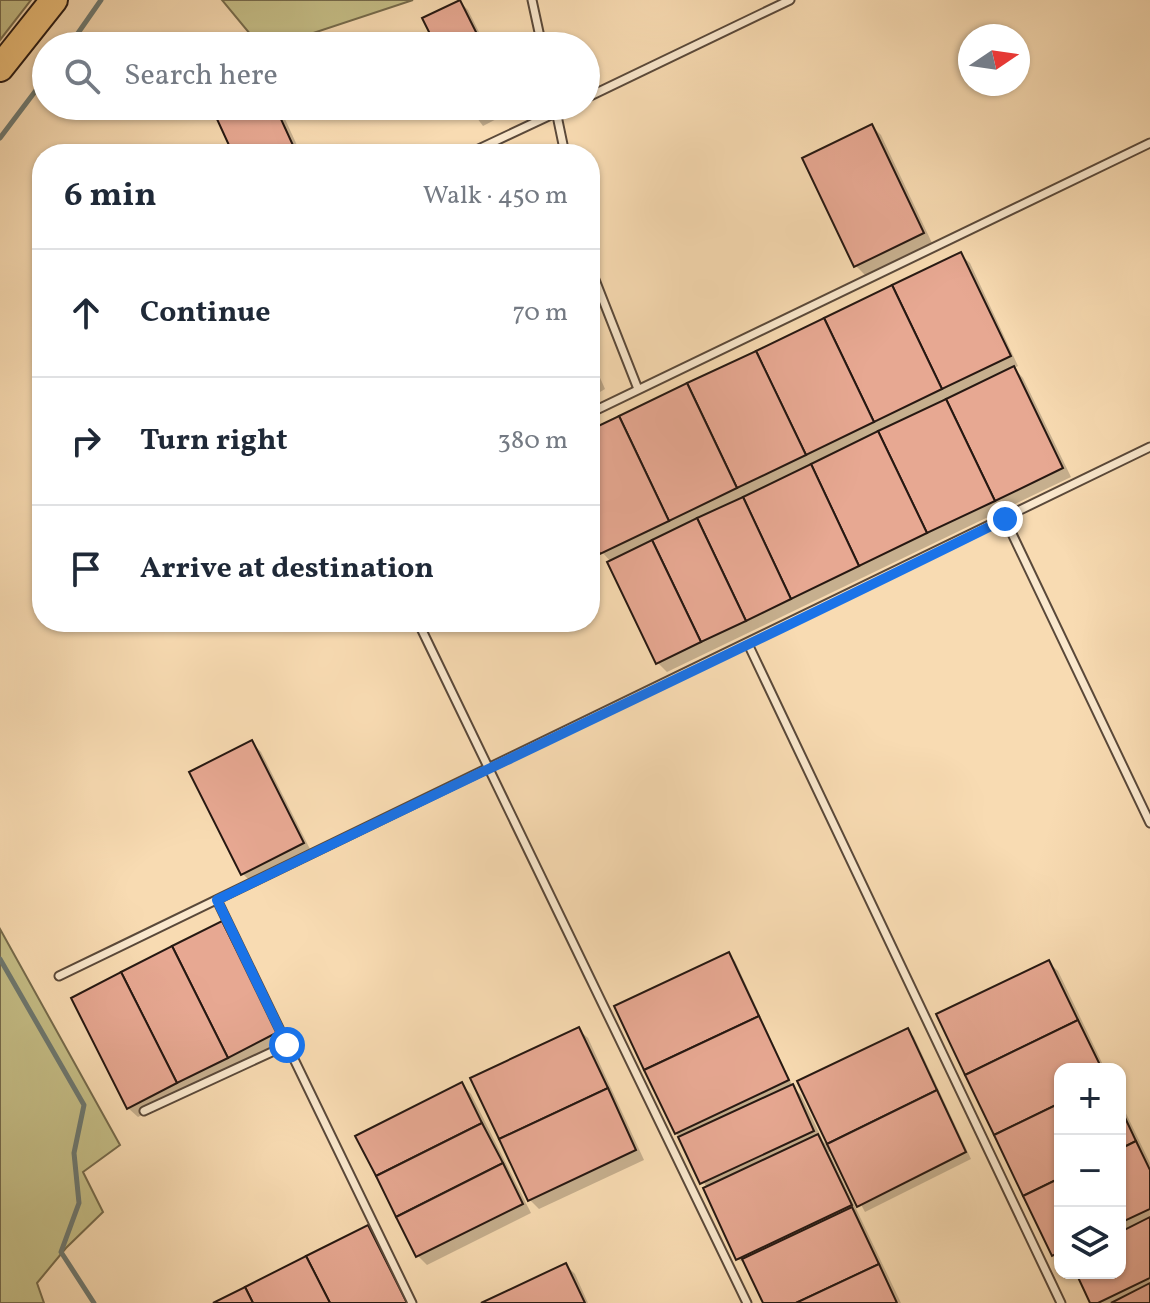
<!DOCTYPE html>
<html lang="en">
<head>
<meta charset="utf-8">
<style>
  body { margin:0; font-family:Vollkorn,serif; background:#f6f6f7; color:#1f2937 }
  .controls { position:absolute; right:24px; bottom:24px; display:grid; overflow:hidden; border-radius:16px; box-shadow:0 2px 6px #0004 }
  .controls button { width:72px; height:72px; display:grid; place-items:center; padding:0; border:0; border-bottom:2px solid #e0e1e3; background:#fff; color:#1f2937; font:40px sans-serif }
  .compass { position:absolute; left:958px; top:24px; width:72px; height:72px; border-radius:50%; background:#fff; box-shadow:0 2px 6px #0004; rotate:77deg }
  .stop { position:absolute; width:24px; height:24px; margin:-18px; border:6px solid #1a73e8; border-radius:50%; background:#fff }
  .stop.end { background:#1a73e8; border-color:#fff; box-shadow:0 2px 8px #0008 }
  .list { margin:0; padding:0; list-style:none }
  h2 { display:flex; justify-content:space-between; align-items:center; height:104px; margin:0; padding:0 32px; font-size:34px }
  h2 small { font-size:26px; font-weight:400; color:#747a83 }
  .list li { display:grid; grid-template-columns:52px 1fr auto; gap:24px; align-items:center; box-sizing:border-box; height:128px; padding:0 32px; border-top:2px solid #e0e1e3 }
  .list b { display:block; font-size:30px; white-space:nowrap }
  .list em { font-size:26px; font-style:normal; color:#747a83 }
  .icon { flex:none; width:44px; height:44px; fill:none; stroke:currentColor; stroke-width:2; stroke-linecap:round; stroke-linejoin:round }
  .map { position:relative; flex:none; width:1150px; height:1303px; overflow:hidden }
  .search { position:absolute; background:#fff; box-shadow:0 2px 6px #0004; left:32px; top:32px; width:568px; height:88px; display:flex; align-items:center; gap:20px; box-sizing:border-box; padding:0 28px; border-radius:44px; color:#747a83; font-size:30px }
  .panel { position:absolute; background:#fff; box-shadow:0 2px 6px #0004; left:32px; top:144px; width:568px; height:488px; border-radius:32px }
  .map>svg:first-child { display:block }
  .green { fill:#c5be87; stroke:#766b4c; stroke-width:2 }
  .shadow { fill:#0003 }
  .lines { fill:none; stroke-linecap:round; stroke-linejoin:round }
  .stream { stroke:#6e7971; stroke-width:5 }
  .building { fill:#e7a892; stroke:#261812; stroke-width:2 }
  .service-casing { stroke:#5a493a; stroke-width:11 }
  .motorway-casing { stroke:#261812; stroke-width:30 }
  .service { stroke:#fae8cd; stroke-width:7 }
  .motorway { stroke:#ecbe79; stroke-width:26 }
  .route { stroke:#1a73e8; stroke-width:10 }
</style>
</head>
<body>
<div class="map">
<svg width="1150" height="1303" viewBox="0 0 1150 1303">
  <rect width="100%" height="100%" fill="#f8dbb2"/>
  <filter id="stains"><feTurbulence type="fractalNoise" baseFrequency=".0025" numOctaves="4"/><feColorMatrix values="0 0 0 0 .2 0 0 0 0 .09 0 0 0 0 .02 0 0 0 .5 -.17"/></filter>
  <radialGradient id="worn" r=".72"><stop offset=".6" stop-color="#630" stop-opacity="0"/><stop offset="1" stop-color="#630" stop-opacity=".3"/></radialGradient>
  <g class="green">
    <polygon points="0,0 31,0 0,40"/>
    <polygon points="222,0 413,0 274,46 260,46"/>
    <polygon points="0,929 120,1145 83,1172 103,1212 66,1248 37,1283 44,1303 0,1303"/>
  </g>
  <g class="shadow">
    <polygon points="459,1 468,10 486,46 438,46"/>
    <polygon points="213,106 279,106 301,154 235,154"/>
    <polygon points="468,106 516,106 518,108 483,126"/>
    <polygon points="872,126 881,135 932,243 865,275 856,266"/>
    <polygon points="960,254 970,263 1018,366 1014,368 1023,378 1071,477 667,672 658,663 611,562 602,552 590,527 590,432"/>
    <polygon points="590,355 605,389 590,398"/>
    <polygon points="251,742 261,752 312,853 252,883 243,874"/>
    <polygon points="222,923 231,932 286,1041 138,1117 128,1108"/>
    <polygon points="728,954 735,961 793,1087 801,1095 823,1141 831,1150 908,1030 914,1037 971,1159 865,1212 832,1150 829,1152 901,1303 765,1303 747,1264 737,1259 707,1188 676,1133"/>
    <polygon points="1048,962 1058,971 1105,1069 1060,1069 1060,1261 1054,1255"/>
    <polygon points="578,1029 588,1038 644,1160 539,1209 530,1200"/>
    <polygon points="461,1084 471,1094 531,1213 427,1265 418,1256 358,1137"/>
    <polygon points="1120,1101 1150,1163 1150,1303 1093,1303 1078,1273 1120,1273"/>
    <polygon points="368,1227 377,1236 410,1303 218,1303"/>
    <polygon points="566,1265 575,1274 588,1303 485,1303"/>
  </g>
  <g class="lines">
    <g class="stream">
      <polyline points="69,46 101,0"/>
      <polyline points="0,138 46,77"/>
      <polyline points="0,959 84,1105 74,1153 79,1203 61,1252 94,1303"/>
    </g>
  </g>
  <g class="building">
    <polygon points="460,0 483,46 436,46 422,18"/>
    <polygon points="211,106 275,106 297,154 233,154"/>
    <polygon points="466,106 495,106 472,118"/>
    <polygon points="872,124 924,233 854,267 802,158"/>
    <polygon points="961,252 1011,356 942,389 892,285"/>
    <polygon points="892,285 942,389 874,422 824,318"/>
    <polygon points="824,318 874,422 806,455 756,351"/>
    <polygon points="756,351 806,455 737,488 687,383"/>
    <polygon points="1014,366 1063,468 995,501 946,399"/>
    <polygon points="687,383 737,488 669,521 619,416"/>
    <polygon points="946,399 995,501 927,533 878,431"/>
    <polygon points="619,416 669,521 600,554 590,532 590,430"/>
    <polygon points="878,431 927,533 859,566 811,464"/>
    <polygon points="811,464 859,566 791,599 743,497"/>
    <polygon points="743,497 791,599 746,621 697,518"/>
    <polygon points="697,518 746,621 701,642 652,540"/>
    <polygon points="652,540 701,642 656,664 607,562"/>
    <polygon points="252,740 304,843 241,875 189,772"/>
    <polygon points="222,921 278,1032 228,1058 172,946"/>
    <polygon points="172,946 228,1058 177,1083 121,972"/>
    <polygon points="729,952 759,1016 644,1070 614,1006"/>
    <polygon points="1049,960 1078,1020 965,1075 936,1014"/>
    <polygon points="121,972 177,1083 127,1109 71,998"/>
    <polygon points="759,1016 789,1080 675,1134 644,1070"/>
    <polygon points="1078,1020 1102,1069 1060,1069 1060,1103 994,1135 965,1075"/>
    <polygon points="579,1027 608,1088 499,1139 470,1078"/>
    <polygon points="908,1028 937,1090 827,1144 797,1081"/>
    <polygon points="462,1082 482,1123 376,1176 355,1136"/>
    <polygon points="793,1084 814,1131 700,1184 678,1137"/>
    <polygon points="608,1088 636,1150 528,1201 499,1139"/>
    <polygon points="937,1090 966,1152 857,1207 827,1144"/>
    <polygon points="1060,1103 1060,1178 1023,1196 994,1135"/>
    <polygon points="1120,1107 1136,1141 1120,1149"/>
    <polygon points="482,1123 503,1163 396,1217 376,1176"/>
    <polygon points="818,1134 852,1205 736,1260 703,1188"/>
    <polygon points="1136,1141 1150,1170 1150,1209 1120,1223 1120,1149"/>
    <polygon points="503,1163 523,1204 416,1257 396,1217"/>
    <polygon points="1060,1178 1060,1252 1052,1256 1023,1196"/>
    <polygon points="852,1207 879,1264 796,1303 763,1303 742,1259"/>
    <polygon points="1150,1217 1150,1278 1098,1303 1090,1303 1076,1273 1120,1273 1120,1232"/>
    <polygon points="368,1225 407,1303 330,1303 306,1256"/>
    <polygon points="306,1256 330,1303 253,1303 245,1287"/>
    <polygon points="566,1263 585,1303 481,1303"/>
    <polygon points="879,1264 897,1303 796,1303"/>
    <polygon points="1150,1283 1150,1303 1111,1303"/>
    <polygon points="245,1287 253,1303 213,1303"/>
  </g>
  <g class="lines">
    <g class="service-casing">
      <g id="service">
        <polyline points="532,0 542,46"/>
        <polyline points="586,98 790,0"/>
        <polyline points="555,106 565,154"/>
        <polyline points="468,154 570,106"/>
        <polyline points="590,267 638,389"/>
        <polyline points="590,413 1150,143"/>
        <polyline points="1005,519 1150,823"/>
        <polyline points="418,622 747,1303"/>
        <polyline points="749,646 1061,1303"/>
        <polyline points="217,900 412,1303"/>
        <path d="M 59,976 C 423,800 788,626 1150,447"/>
        <polyline points="144,1111 287,1045"/>
      </g>
    </g>
    <g class="motorway-casing">
      <polyline id="motorway" points="0,68 54,0"/>
    </g>
    <use href="#service" class="service"/>
    <use href="#motorway" class="motorway"/>
  </g>
  <g class="lines">
    <path class="route" d="M 287,1045 L 217,900 C 479,772 744,649 1005,519"/>
  </g>
  <rect width="100%" height="100%" filter="url(#stains)"/>
  <rect width="100%" height="100%" fill="url(#worn)"/>
</svg>
<div class="controls">
<button>+</button>
<button>−</button>
<button><svg class="icon" aria-label="layers" viewBox="0 0 24 24"><path d="M12 4l9 5-9 5-9-5zM3 14l9 5 9-5"/></svg></button>
</div>
<svg class="compass" viewBox="-18 -18 36 36"><path d="M0-13l5 13h-10z" fill="#e53935"/><path d="M0 13l5-13h-10z" fill="#747a83"/></svg>
<div class="stop" style="left:287px;top:1045px"></div>
<div class="stop end" style="left:1005px;top:519px"></div>
<div class="search"><svg class="icon" aria-label="search" viewBox="0 0 24 24"><circle cx="10" cy="10" r="6"/><path d="M15 15l6 6"/></svg>Search here</div>
<section class="panel">
<h2>6 min<small>Walk · 450 m</small></h2>
<ul class="list">
<li><svg class="icon" aria-label="ahead" viewBox="0 0 24 24"><path d="M12 20V5M6 11l6-6 6 6"/></svg><div><b>Continue</b></div><em>70 m</em></li>
<li><svg class="icon" aria-label="right" viewBox="0 0 24 24"><path d="M7 20v-9h11M14 6l5 5-5 5"/></svg><div><b>Turn right</b></div><em>380 m</em></li>
<li><svg class="icon" aria-label="arrive" viewBox="0 0 24 24"><path d="M6 21V4h12l-3 4 3 4H6"/></svg><div><b>Arrive at destination</b></div></li>
</ul>
</section>
</div>
</body>
</html>
